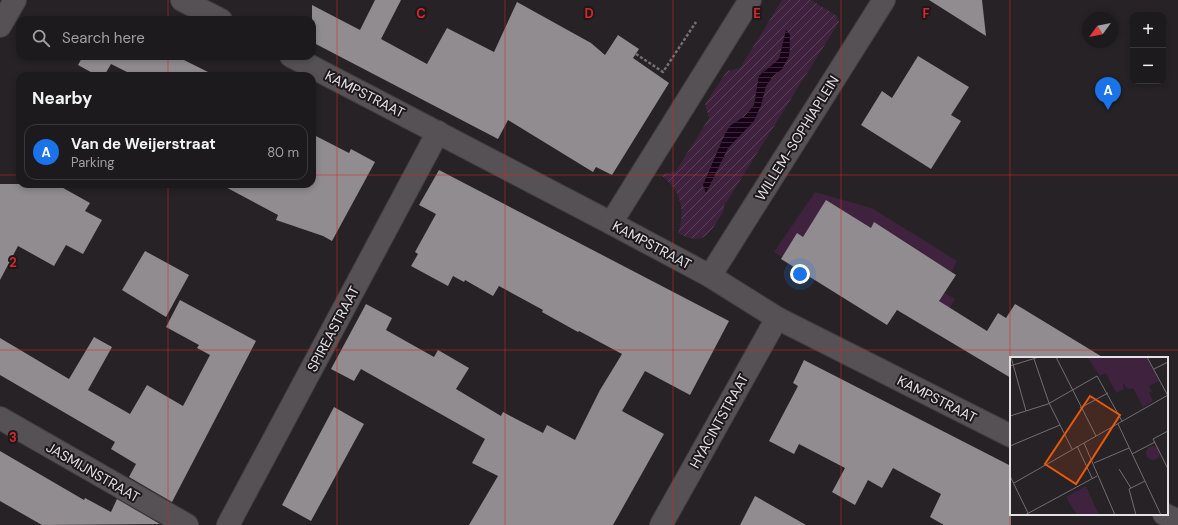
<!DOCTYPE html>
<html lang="en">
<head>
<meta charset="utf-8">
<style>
  body { margin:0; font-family:"DM Sans",sans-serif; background:#292729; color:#f1f3f6 }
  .controls { position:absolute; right:12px; top:12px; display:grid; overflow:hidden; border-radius:8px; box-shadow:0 2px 6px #0003 }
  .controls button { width:36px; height:36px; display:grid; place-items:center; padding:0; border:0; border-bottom:1px solid #3a383b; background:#1c1a1c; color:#f1f3f6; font:20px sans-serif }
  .compass { position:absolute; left:1082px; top:12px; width:36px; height:36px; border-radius:50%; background:#1c1a1c; box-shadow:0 2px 6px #0003; rotate:237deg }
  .you { position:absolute; left:800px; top:274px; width:14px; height:14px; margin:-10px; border:3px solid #fff; border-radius:50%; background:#1a73e8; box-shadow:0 0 0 6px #1a73e833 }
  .badge { display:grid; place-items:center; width:26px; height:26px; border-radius:50%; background:#1a73e8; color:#fff; font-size:13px; font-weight:700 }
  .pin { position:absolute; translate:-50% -33px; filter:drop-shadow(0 1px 2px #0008) }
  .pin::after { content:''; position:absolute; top:21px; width:14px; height:12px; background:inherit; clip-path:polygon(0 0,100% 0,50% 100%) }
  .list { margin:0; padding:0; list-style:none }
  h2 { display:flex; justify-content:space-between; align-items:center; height:52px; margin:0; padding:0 16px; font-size:17px }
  h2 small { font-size:13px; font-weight:400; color:#a0a1a3 }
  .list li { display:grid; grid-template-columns:26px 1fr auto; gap:12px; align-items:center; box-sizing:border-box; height:56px; margin:0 8px 8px; padding:0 8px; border:1px solid #3a383b; border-radius:12px }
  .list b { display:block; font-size:15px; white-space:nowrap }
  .list p { margin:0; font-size:13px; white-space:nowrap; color:#a0a1a3 }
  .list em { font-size:13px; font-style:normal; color:#a0a1a3 }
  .icon { flex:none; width:22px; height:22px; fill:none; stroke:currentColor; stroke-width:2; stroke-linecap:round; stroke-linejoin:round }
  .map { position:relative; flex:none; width:1178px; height:525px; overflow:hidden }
  .search { position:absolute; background:#1c1a1c; box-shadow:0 2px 6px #0003; left:16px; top:16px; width:300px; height:44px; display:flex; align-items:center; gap:10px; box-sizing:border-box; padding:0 14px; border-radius:12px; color:#a0a1a3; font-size:15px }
  .panel { position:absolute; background:#1c1a1c; box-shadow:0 2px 6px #0003; left:16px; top:72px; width:300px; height:116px; border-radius:12px }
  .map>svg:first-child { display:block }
  .grass { fill:#3f223d }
  .garden { fill:url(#garden-furrows); fill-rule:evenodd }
  .water { fill:url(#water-rules) }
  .building { fill:#918c90 }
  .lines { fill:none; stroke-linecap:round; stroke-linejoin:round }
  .street-casing { stroke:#423f42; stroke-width:24 }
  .path { stroke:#747174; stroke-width:2.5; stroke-dasharray:3 2; stroke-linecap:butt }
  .street { stroke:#555155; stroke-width:22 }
  .grid { fill:none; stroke:#d62828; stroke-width:1; stroke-opacity:0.55 }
  .labels { text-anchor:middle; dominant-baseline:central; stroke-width:4; stroke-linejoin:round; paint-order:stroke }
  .street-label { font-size:14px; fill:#e5e2e5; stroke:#1c181c }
  .inset-road { fill:none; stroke:#726f72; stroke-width:1 }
  .view { fill:#e8590c; fill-opacity:0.15; stroke:#e8590c; stroke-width:2 }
  .inset-edge { fill:none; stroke:#e5e2e5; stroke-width:2 }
  .grid-label { font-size:13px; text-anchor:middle; font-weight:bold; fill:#d62828; stroke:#1c181c; stroke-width:4; stroke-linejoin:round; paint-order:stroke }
</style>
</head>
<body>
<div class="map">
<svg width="1178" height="525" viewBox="0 0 1178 525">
  <defs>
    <pattern id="garden-furrows" width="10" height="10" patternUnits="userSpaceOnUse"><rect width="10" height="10" fill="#3f223d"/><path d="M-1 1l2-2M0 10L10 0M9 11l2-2" fill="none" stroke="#5b4259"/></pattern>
    <pattern id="water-rules" width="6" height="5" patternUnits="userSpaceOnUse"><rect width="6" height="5" fill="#180017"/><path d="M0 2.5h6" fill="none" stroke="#392539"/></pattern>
  </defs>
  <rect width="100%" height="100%" fill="#262225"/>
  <polygon class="grass" points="815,192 872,208 957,261 942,291 955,299 938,329 894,302 883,317 774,252"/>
  <path class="garden" d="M 782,0 L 811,0 L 837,16 L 839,22 L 724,206 C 725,211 721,215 718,220 C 706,240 699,244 678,233 C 686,212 681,190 662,176 L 664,174 L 676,171 L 709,118 L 705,104 L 727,71 L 740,68 ZM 786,30 L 790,35 L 790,53 L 782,69 L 773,76 L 766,86 L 758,113 L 728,148 L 706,192 L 703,185 L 725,134 L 730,126 L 745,116 L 754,105 L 759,76 L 764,70 L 772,66 L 779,59 Z"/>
  <polygon class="water" points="786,30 790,35 789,56 782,69 773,76 766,86 761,105 754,121 728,148 706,193 703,185 725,134 730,126 745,116 754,105 759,76 779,59"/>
  <g class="building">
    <polygon points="375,0 401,0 381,39 427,64 447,28 494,52 517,2 591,43 605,55 618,35 639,49 633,58 669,83 612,175 596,167 593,172 508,120 498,139 312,42 312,5 360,30"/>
    <polygon points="929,0 982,0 986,36"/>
    <polygon points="83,56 176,56 216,76 135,76 111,64 104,76 98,76 78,65"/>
    <polygon points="918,56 969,87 951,115 961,121 931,169 861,125 882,91 892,98"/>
    <polygon points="312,134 349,153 351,149 375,162 332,241 323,236 276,220 278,215 220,184 312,184"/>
    <polygon points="439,170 729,321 690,395 645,371 622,411 664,434 613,525 469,525 498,476 472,463 485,439 361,369 354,381 331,369 366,304 392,318 386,330 434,357 438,350 469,368 456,389 501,416 503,412 543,433 547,425 575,440 600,390 622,354 579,331 578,332 542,312 543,310 499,286 493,296 465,280 464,282 453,276 448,286 411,266 418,254 415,252 436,214 419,205"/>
    <polygon points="0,184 56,184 90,203 85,211 102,220 83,254 66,245 54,266 18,246 0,280"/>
    <polygon points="826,200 871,228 874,222 956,275 939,301 987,331 998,313 1006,318 1015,304 1104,358 1011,358 1011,378 897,310 887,325 781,259 797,233 803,237"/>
    <polygon points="145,251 189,275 166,317 122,290"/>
    <polygon points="180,300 256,341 172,502 129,477 136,464 111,449 115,442 0,375 0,338 69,379 94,337 112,347 88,390 130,414 147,385 183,406 210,355 197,348 199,345 166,327"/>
    <polygon points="804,360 1011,466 1011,525 944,525 930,517 941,494 893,468 882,488 868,480 855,505 832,492 845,468 799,444 794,454 769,441 798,386 793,383"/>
    <polygon points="334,407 364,424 311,521 282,505"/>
    <polygon points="0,451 84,500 85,498 111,512 117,499 160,524 42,525 0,501"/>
    <polygon points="755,496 806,525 740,525"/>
  </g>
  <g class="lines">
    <g class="street-casing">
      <g id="street">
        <polyline points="182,0 221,20"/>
        <polyline points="0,26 15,0"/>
        <polyline points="291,56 611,223 710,276 777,318 1011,436"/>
        <polyline points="611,223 750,0"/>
        <polyline points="710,276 884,0"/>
        <polyline points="0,418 187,525"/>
        <polyline points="1164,514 1178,521"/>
        <polyline points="228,525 438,132"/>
        <polyline points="661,525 777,318"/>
      </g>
    </g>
    <polyline class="path" points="636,54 663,72 696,22"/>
    <use href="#street" class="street"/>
  </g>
  <path class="grid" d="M 168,0 L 168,20M 337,0 L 337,525M 505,0 L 505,525M 673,0 L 673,525M 841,0 L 841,525M 1010,0 L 1010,525M 168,56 L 168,76M 0,175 L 20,175M 312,175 L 1178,175M 168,184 L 168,525M 0,350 L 1178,350"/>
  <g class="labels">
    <g class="street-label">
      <text transform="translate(365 94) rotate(27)">KAMPSTRAAT</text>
      <text transform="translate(797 138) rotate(-58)">WILLEM-SOPHIAPLEIN</text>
      <text transform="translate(652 245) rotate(28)">KAMPSTRAAT</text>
      <text transform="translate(333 329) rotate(-62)">SPIREASTRAAT</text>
      <text transform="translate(937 399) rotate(27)">KAMPSTRAAT</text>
      <text transform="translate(719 421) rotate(-61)">HYACINTSTRAAT</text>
      <text transform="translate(93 472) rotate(30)">JASMIJNSTRAAT</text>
    </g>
  </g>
  <g transform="translate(1010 357)">
    <rect width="158" height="158" fill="#262225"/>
    <path d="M136 96a7 7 0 1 1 14 0a7 7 0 1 1-14 0Z" fill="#3f223d"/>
    <path d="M 76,129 L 89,158 L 67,158 L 56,140 Z" fill="#3f223d"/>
    <path d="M 77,0 L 137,0 L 149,24 L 139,29 L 142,34 L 139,36 L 143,44 L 133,50 L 123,31 L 118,32 L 113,26 L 114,32 L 106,36 L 96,16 L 90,19 Z" fill="#3f223d"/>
    <path class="inset-road" d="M 1,0 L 16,54M 46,0 L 86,79M 137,0 L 158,39M 24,2 L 39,46 L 62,92M 0,9 L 29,0M 144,12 L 158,5M 70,51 L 98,36M 0,59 L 38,47 L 87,19 L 112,64M 108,67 L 151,158M 158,74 L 143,82 L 158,112M 74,86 L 105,158M 0,89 L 50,68M 67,89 L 82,121M 122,97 L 145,85M 84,106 L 119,91M 109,112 L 121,131M 0,119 L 18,156M 4,126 L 158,38M 15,158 L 87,119M 126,158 L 119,132 L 135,124"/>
    <path class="view" d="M 80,39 L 110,58 L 66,127 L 35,107 Z"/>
    <rect width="158" height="158" class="inset-edge"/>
  </g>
  <g class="grid-label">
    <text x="421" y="18">C</text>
    <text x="589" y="18">D</text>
    <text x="757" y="18">E</text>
    <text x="926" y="18">F</text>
    <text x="13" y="267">2</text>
    <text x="13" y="442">3</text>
  </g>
</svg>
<div class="controls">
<button>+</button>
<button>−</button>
</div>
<svg class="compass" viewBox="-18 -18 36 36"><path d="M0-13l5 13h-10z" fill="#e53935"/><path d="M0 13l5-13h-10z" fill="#a0a1a3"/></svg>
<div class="you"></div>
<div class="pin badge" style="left:1108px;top:110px">A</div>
<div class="search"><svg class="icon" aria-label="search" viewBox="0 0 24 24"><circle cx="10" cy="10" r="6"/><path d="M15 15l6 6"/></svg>Search here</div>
<section class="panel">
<h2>Nearby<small></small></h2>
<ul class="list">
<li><span class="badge">A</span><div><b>Van de Weijerstraat</b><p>Parking</p></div><em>80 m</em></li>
</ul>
</section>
</div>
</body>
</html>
